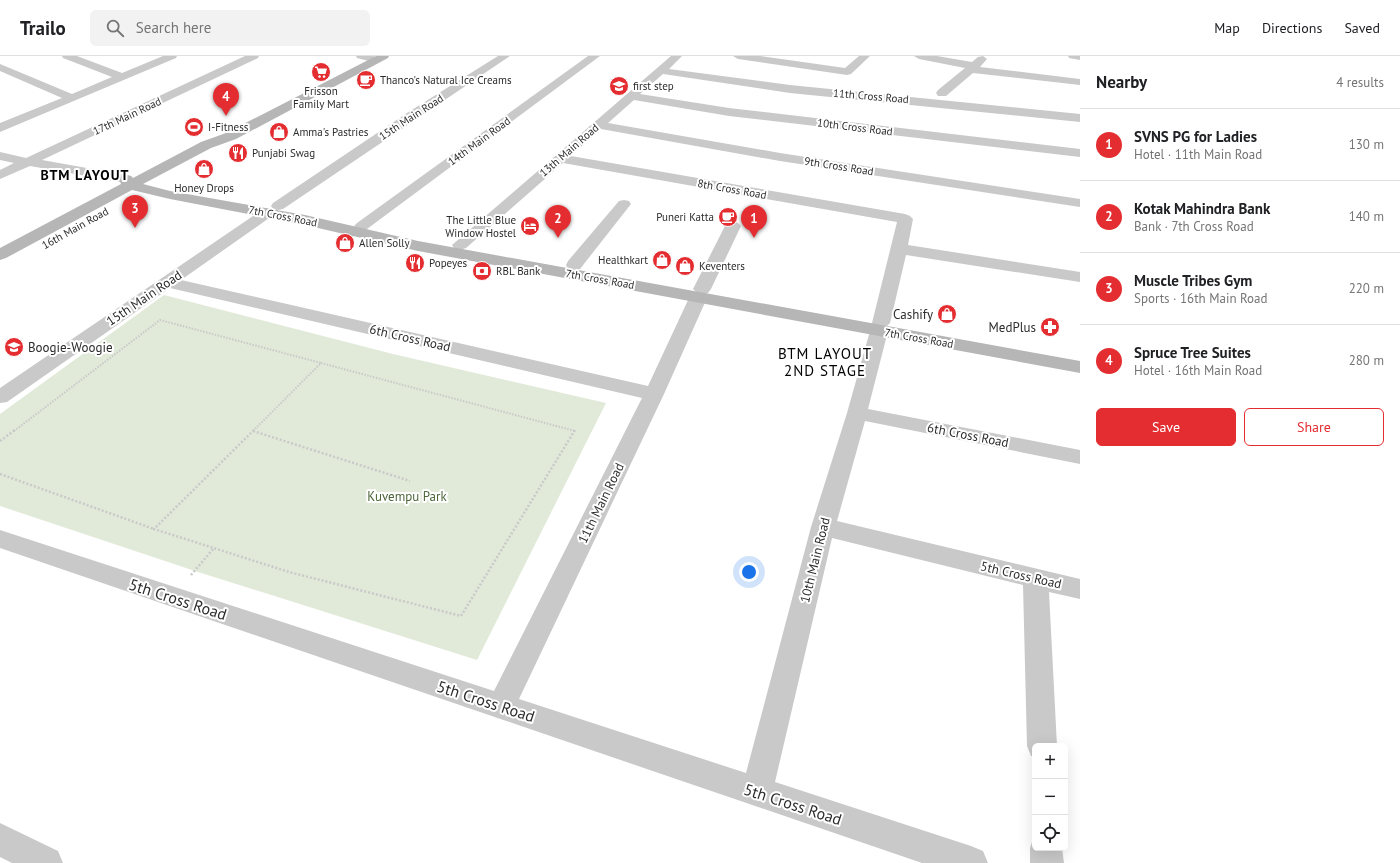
<!DOCTYPE html>
<html lang="en">
<head>
<meta charset="utf-8">
<style>
  body { margin:0; font-family:"PT Sans",sans-serif; background:#f2f2f2; color:#202124 }
  .controls { position:absolute; right:12px; bottom:12px; display:grid; overflow:hidden; border-radius:6px; box-shadow:0 4px 16px #0002 }
  .controls button { width:36px; height:36px; display:grid; place-items:center; padding:0; border:0; border-bottom:1px solid #e0e0e0; background:#fff; color:#202124; font:20px sans-serif }
  .you { position:absolute; left:749px; top:516px; width:14px; height:14px; margin:-10px; border:3px solid #fff; border-radius:50%; background:#1a73e8; box-shadow:0 0 0 6px #1a73e833 }
  .badge { display:grid; place-items:center; width:26px; height:26px; border-radius:50%; background:#e32d31; color:#fff; font-size:13px; font-weight:700 }
  .pin { position:absolute; translate:-50% -33px; filter:drop-shadow(0 1px 2px #0008) }
  .pin::after { content:''; position:absolute; top:21px; width:14px; height:12px; background:inherit; clip-path:polygon(0 0,100% 0,50% 100%) }
  .list { margin:0; padding:0; list-style:none }
  h2 { display:flex; justify-content:space-between; align-items:center; height:52px; margin:0; padding:0 16px; font-size:17px }
  h2 small { font-size:13px; font-weight:400; color:#757577 }
  .list li { display:grid; grid-template-columns:26px 1fr auto; gap:12px; align-items:center; box-sizing:border-box; height:72px; padding:0 16px; border-top:1px solid #e0e0e0 }
  .list b { display:block; font-size:15px; white-space:nowrap }
  .list p { margin:0; font-size:13px; white-space:nowrap; color:#757577 }
  .list em { font-size:13px; font-style:normal; color:#757577 }
  .actions { display:flex; gap:8px; padding:12px 16px }
  .actions a { flex:1; padding:9px 0; border:1px solid #e32d31; border-radius:6px; text-align:center; font-size:14px; color:#e32d31 }
  .actions .main { background:#e32d31; color:#fff }
  .icon { flex:none; width:22px; height:22px; fill:none; stroke:currentColor; stroke-width:2; stroke-linecap:round; stroke-linejoin:round }
  .map { position:relative; flex:none; width:1080px; height:807px; overflow:hidden }
  header { display:flex; align-items:center; gap:24px; box-sizing:border-box; height:56px; padding:0 20px; background:#fff; border-bottom:1px solid #e0e0e0 }
  header strong { font-size:19px }
  nav { display:flex; gap:22px; margin-inline-start:auto; font-size:14px }
  .search { width:280px; height:36px; background:#f2f2f2; display:flex; align-items:center; gap:10px; box-sizing:border-box; padding:0 14px; border-radius:6px; color:#757577; font-size:15px }
  main { display:flex }
  aside { flex:1; background:#fff }
  .map>svg:first-child { display:block }
  .green { fill:#e1ead9 }
  .lines { fill:none; stroke-linecap:round; stroke-linejoin:round }
  .path-far1 { stroke:#c9c9c9; stroke-width:2; stroke-dasharray:1.5 1.5; stroke-linecap:butt }
  .path { stroke:#c9c9c9; stroke-width:2.5; stroke-dasharray:2 2; stroke-linecap:butt }
  .street { fill:#c9c9c9; fill-rule:evenodd }
  .secondary { fill:#b6b6b6; fill-rule:evenodd }
  .labels { text-anchor:middle; dominant-baseline:central; stroke-width:4; stroke-linejoin:round; paint-order:stroke }
  .far-poi-label { font-size:11px; fill:#2c2c2c; stroke:#fff; text-anchor:start }
  .far-street-label { font-size:11px; fill:#2c2c2c; stroke:#fff }
  .street-label { font-size:13px; fill:#2c2c2c; stroke:#fff }
  .poi-label { font-size:13px; fill:#2c2c2c; stroke:#fff; text-anchor:end }
  .park-label { font-size:13px; fill:#4c663a; stroke:#fff }
  .far-district-label { font-size:14px; font-weight:bold; letter-spacing:1px; fill:#000; stroke:#fff }
  .quarter-label { font-size:15px; letter-spacing:1px; fill:#000; stroke:#fff }
  .near-street-label { font-size:16px; fill:#2c2c2c; stroke:#fff }
</style>
</head>
<body>
<header>
<strong>Trailo</strong>
<div class="search"><svg class="icon" aria-label="search" viewBox="0 0 24 24"><circle cx="10" cy="10" r="6"/><path d="M15 15l6 6"/></svg>Search here</div>
<nav><a>Map</a><a>Directions</a><a>Saved</a></nav>
</header>
<main>
<div class="map">
<svg width="1080" height="807" viewBox="0 0 1080 807">
  <rect width="100%" height="100%" fill="#fff"/>
  <polygon class="green" points="164,239 393,298 606,347 477,604 195,515 0,450 0,358"/>
  <g class="lines">
    <g class="path-far1">
      <polyline points="14,375 160,264 321,307"/>
      <polyline points="253,375 321,307 575,375"/>
    </g>
    <g class="path">
      <polyline points="254,374 154,473 289,516 461,560 575,374 573,374"/>
      <polyline points="253,375 410,425"/>
      <polyline points="0,385 15,374"/>
      <polyline points="0,418 154,473"/>
      <polyline points="191,519 214,492"/>
    </g>
    <g class="street">
      <polygon points="62,0 77,0 122,17 163,0 177,0 176,2 0,76 0,67 62,42 0,15 0,8 72,38 112,21 63,2"/>
      <polygon points="245,0 259,0 258,2 42,104 126,119 131,120 133,123 131,126 126,127 30,110 0,123 0,114 14,107 0,104 0,96 26,102"/>
      <polygon points="356,0 373,0 380,2 381,4 376,7 357,2"/>
      <polygon points="498,0 510,0 283,153 278,154 273,153 271,150 273,147 407,57"/>
      <polygon points="588,0 600,0 367,173 362,175 357,173 354,170 357,167"/>
      <polygon points="671,0 682,0 669,13 790,29 1080,58 1080,66 790,37 663,18 640,38 729,52 1080,93 1080,101 729,60 634,44 608,67 780,97 1080,143 1080,151 780,105 601,73 571,100 905,158 910,160 913,163 908,189 1080,216 1080,226 906,199 890,267 886,271 888,275 868,353 1080,394 1080,408 865,365 837,465 1080,523 1080,543 1049,536 1057,690 1035,690 1035,701 1031,700 1027,690 1023,529 832,482 775,726 971,790 983,795 988,807 922,807 0,492 0,474 494,635 642,342 170,232 7,346 0,347 0,332 262,154 267,152 272,154 275,157 272,160 181,224 648,330 689,242 692,238 697,237 693,233 725,170 728,167 733,165 738,167 741,170 711,233 708,237 703,238 707,242 664,338 519,643 746,717 811,471 847,357 870,275 874,271 872,267 897,166 563,107 466,192 460,194 454,192 452,189"/>
      <polygon points="733,0 760,0 845,12 859,0 870,0 851,18 847,19 738,3"/>
      <polygon points="914,0 937,0 972,6 978,1 983,0 987,3 980,11 1080,23 1080,29 973,17 946,40 938,40 936,37 938,34 965,12 919,3"/>
      <polygon points="1068,0 1080,0 1080,4 1069,2"/>
      <polygon points="624,144 629,145 631,148 580,213 574,214 568,213 566,209 568,205 619,145"/>
      <polygon points="0,767 58,795 63,807 12,807 0,801"/>
      <polygon points="1034,780 1035,792 1062,792 1064,807 1030,807 1030,792"/>
    </g>
    <polygon class="secondary" points="376,0 389,0 388,2 236,83 211,92 143,128 170,135 305,159 418,185 1080,305 1080,317 418,195 305,169 170,143 132,134 6,202 0,204 0,192 121,128 119,123 121,120 126,119 131,120 133,122 201,86 226,77"/>
  </g>
  <defs>
    <g id="supermarket-disc" transform="scale(1)"><circle r="9.5" fill="#e32d31" stroke="#fff"/><path d="M-6-5.5h2.5l.6 2H6L4.5 2H-2.5L-4.4-4H-6ZM-1.5 3.2a1.3 1.3 0 1 0 .1 0ZM3 3.2a1.3 1.3 0 1 0 .1 0Z" fill="#fff"/></g>
    <g id="cafe-disc" transform="scale(1)"><circle r="9.5" fill="#e32d31" stroke="#fff"/><path d="M-5.5-4.5H6V0H3Q3 3.5 0 3.5H-2.5Q-5.5 3.5-5.5 0ZM3-3.2v2h1.7v-2ZM-6 4.5H4V6H-6Z" fill="#fff"/></g>
    <g id="school-disc" transform="scale(1)"><circle r="9.5" fill="#e32d31" stroke="#fff"/><path d="M0-5L7-2L0 1L-7-2ZM-4 1L0 2.5L4 1V4Q0 6-4 4Z" fill="#fff"/></g>
    <g id="stadium-disc" transform="scale(1)"><circle r="9.5" fill="#e32d31" stroke="#fff"/><path d="M0-5a6.5 5 0 1 0 0 10a6.5 5 0 1 0 0-10ZM-3.5-1.8h7v3.6h-7Z" fill="#fff"/></g>
    <g id="shop-disc" transform="scale(1)"><circle r="9.5" fill="#e32d31" stroke="#fff"/><path d="M-5-2.5h2.3a2.7 3.5 0 0 1 5.4 0H5L5.5 6h-11ZM-1.5-2.5h3a1.5 2.3 0 0 0-3 0Z" fill="#fff"/></g>
    <g id="restaurant-disc" transform="scale(1)"><circle r="9.5" fill="#e32d31" stroke="#fff"/><path d="M-5-6h1v4h1v-4h1v4h1v-4h1v5L-1.5 .5V6h-2V.5L-5-1ZM5-6V6H3V1.5H1.5Q1.5-4 5-6Z" fill="#fff"/></g>
    <g id="hotel-disc" transform="scale(1)"><circle r="9.5" fill="#e32d31" stroke="#fff"/><path d="M-6-4.5h1.5V1H6V5H4.5V3h-9V5H-6ZM-4 0a1.8 1.8 0 1 1 3.6 0ZM.5 0V-2.5h3Q6-2.5 6 0Z" fill="#fff"/></g>
    <g id="bank-disc" transform="scale(1)"><circle r="9.5" fill="#e32d31" stroke="#fff"/><path d="M-6-4H6V4H-6ZM0-2.3a2.3 2.3 0 1 0 0 4.6a2.3 2.3 0 1 0 0-4.6Z" fill="#fff"/></g>
    <g id="pharmacy-disc" transform="scale(1)"><circle r="9.5" fill="#e32d31" stroke="#fff"/><path d="M-2-6h4v4h4v4h-4v4h-4v-4h-4v-4h4Z" fill="#fff"/></g>
  </defs>
  <g fill-rule="evenodd">
    <use href="#supermarket-disc" x="321" y="16"/>
    <use href="#cafe-disc" x="366" y="24"/>
    <use href="#school-disc" x="619" y="30"/>
    <use href="#stadium-disc" x="194" y="71"/>
    <use href="#shop-disc" x="279" y="76"/>
    <use href="#restaurant-disc" x="238" y="97"/>
    <use href="#shop-disc" x="204" y="113"/>
    <use href="#cafe-disc" x="728" y="161"/>
    <use href="#hotel-disc" x="530" y="170"/>
    <use href="#shop-disc" x="345" y="187"/>
    <use href="#shop-disc" x="662" y="204"/>
    <use href="#restaurant-disc" x="415" y="207"/>
    <use href="#shop-disc" x="685" y="210"/>
    <use href="#bank-disc" x="482" y="215"/>
    <use href="#shop-disc" x="947" y="258"/>
    <use href="#pharmacy-disc" x="1050" y="271"/>
    <use href="#school-disc" x="14" y="291"/>
  </g>
  <g class="labels">
    <g class="far-poi-label">
      <text x="380" y="24">Thanco's Natural Ice Creams</text>
      <text x="633" y="30">first step</text>
      <text x="321" y="35" text-anchor="middle">Frisson<tspan x="321" dy="13">Family Mart</tspan></text>
      <text x="208" y="71">I-Fitness</text>
      <text x="293" y="76">Amma's Pastries</text>
      <text x="252" y="97">Punjabi Swag</text>
      <text x="204" y="132" text-anchor="middle">Honey Drops</text>
      <text x="714" y="161" text-anchor="end">Puneri Katta</text>
      <text x="516" y="164" text-anchor="end">The Little Blue<tspan x="516" dy="13">Window Hostel</tspan></text>
      <text x="359" y="187">Allen Solly</text>
      <text x="648" y="204" text-anchor="end">Healthkart</text>
      <text x="429" y="207">Popeyes</text>
      <text x="699" y="210">Keventers</text>
      <text x="496" y="215">RBL Bank</text>
    </g>
    <g class="far-street-label">
      <text transform="translate(871 40) rotate(5)">11th Cross Road</text>
      <text transform="translate(127 60) rotate(-25)">17th Main Road</text>
      <text transform="translate(411 61) rotate(-33)">15th Main Road</text>
      <text transform="translate(855 71) rotate(7)">10th Cross Road</text>
      <text transform="translate(479 85) rotate(-36)">14th Main Road</text>
      <text transform="translate(569 94) rotate(-41)">13th Main Road</text>
      <text transform="translate(839 110) rotate(9)">9th Cross Road</text>
      <text transform="translate(732 133) rotate(10)">8th Cross Road</text>
      <text transform="translate(283 160) rotate(11)">7th Cross Road</text>
      <text transform="translate(75 172) rotate(-29)">16th Main Road</text>
      <text transform="translate(600 223) rotate(10)">7th Cross Road</text>
      <text transform="translate(919 282) rotate(10)">7th Cross Road</text>
    </g>
    <g class="street-label">
      <text transform="translate(144 242) rotate(-34)">15th Main Road</text>
      <text transform="translate(410 282) rotate(13)">6th Cross Road</text>
      <text transform="translate(968 379) rotate(11)">6th Cross Road</text>
      <text transform="translate(601 447) rotate(-64)">11th Main Road</text>
      <text transform="translate(815 504) rotate(-76)">10th Main Road</text>
      <text transform="translate(1021 519) rotate(13)">5th Cross Road</text>
    </g>
    <g class="poi-label">
      <text x="933" y="258">Cashify</text>
      <text x="1036" y="271">MedPlus</text>
      <text x="28" y="291" text-anchor="start">Boogie-Woogie</text>
    </g>
    <g class="park-label">
      <text x="407" y="440">Kuvempu Park</text>
    </g>
    <g class="far-district-label">
      <text x="85" y="119">BTM LAYOUT</text>
    </g>
    <g class="quarter-label">
      <text x="825" y="297">BTM LAYOUT<tspan x="825" dy="17">2ND STAGE</tspan></text>
    </g>
    <g class="near-street-label">
      <text transform="translate(178 543) rotate(18)">5th Cross Road</text>
      <text transform="translate(486 645) rotate(18)">5th Cross Road</text>
      <text transform="translate(793 748) rotate(18)">5th Cross Road</text>
    </g>
  </g>
</svg>
<div class="controls">
<button>+</button>
<button>−</button>
<button><svg class="icon" aria-label="locate" viewBox="0 0 24 24"><circle cx="12" cy="12" r="6"/><path d="M12 2v4M12 18v4M2 12h4M18 12h4"/></svg></button>
</div>
<div class="you"></div>
<div class="pin badge" style="left:754px;top:182px">1</div>
<div class="pin badge" style="left:558px;top:182px">2</div>
<div class="pin badge" style="left:135px;top:172px">3</div>
<div class="pin badge" style="left:226px;top:60px">4</div>
</div>
<aside>
<h2>Nearby<small>4 results</small></h2>
<ul class="list">
<li><span class="badge">1</span><div><b>SVNS PG for Ladies</b><p>Hotel · 11th Main Road</p></div><em>130 m</em></li>
<li><span class="badge">2</span><div><b>Kotak Mahindra Bank</b><p>Bank · 7th Cross Road</p></div><em>140 m</em></li>
<li><span class="badge">3</span><div><b>Muscle Tribes Gym</b><p>Sports · 16th Main Road</p></div><em>220 m</em></li>
<li><span class="badge">4</span><div><b>Spruce Tree Suites</b><p>Hotel · 16th Main Road</p></div><em>280 m</em></li>
</ul>
<div class="actions"><a class="main">Save</a><a>Share</a></div>
</aside>
</main>
</body>
</html>
